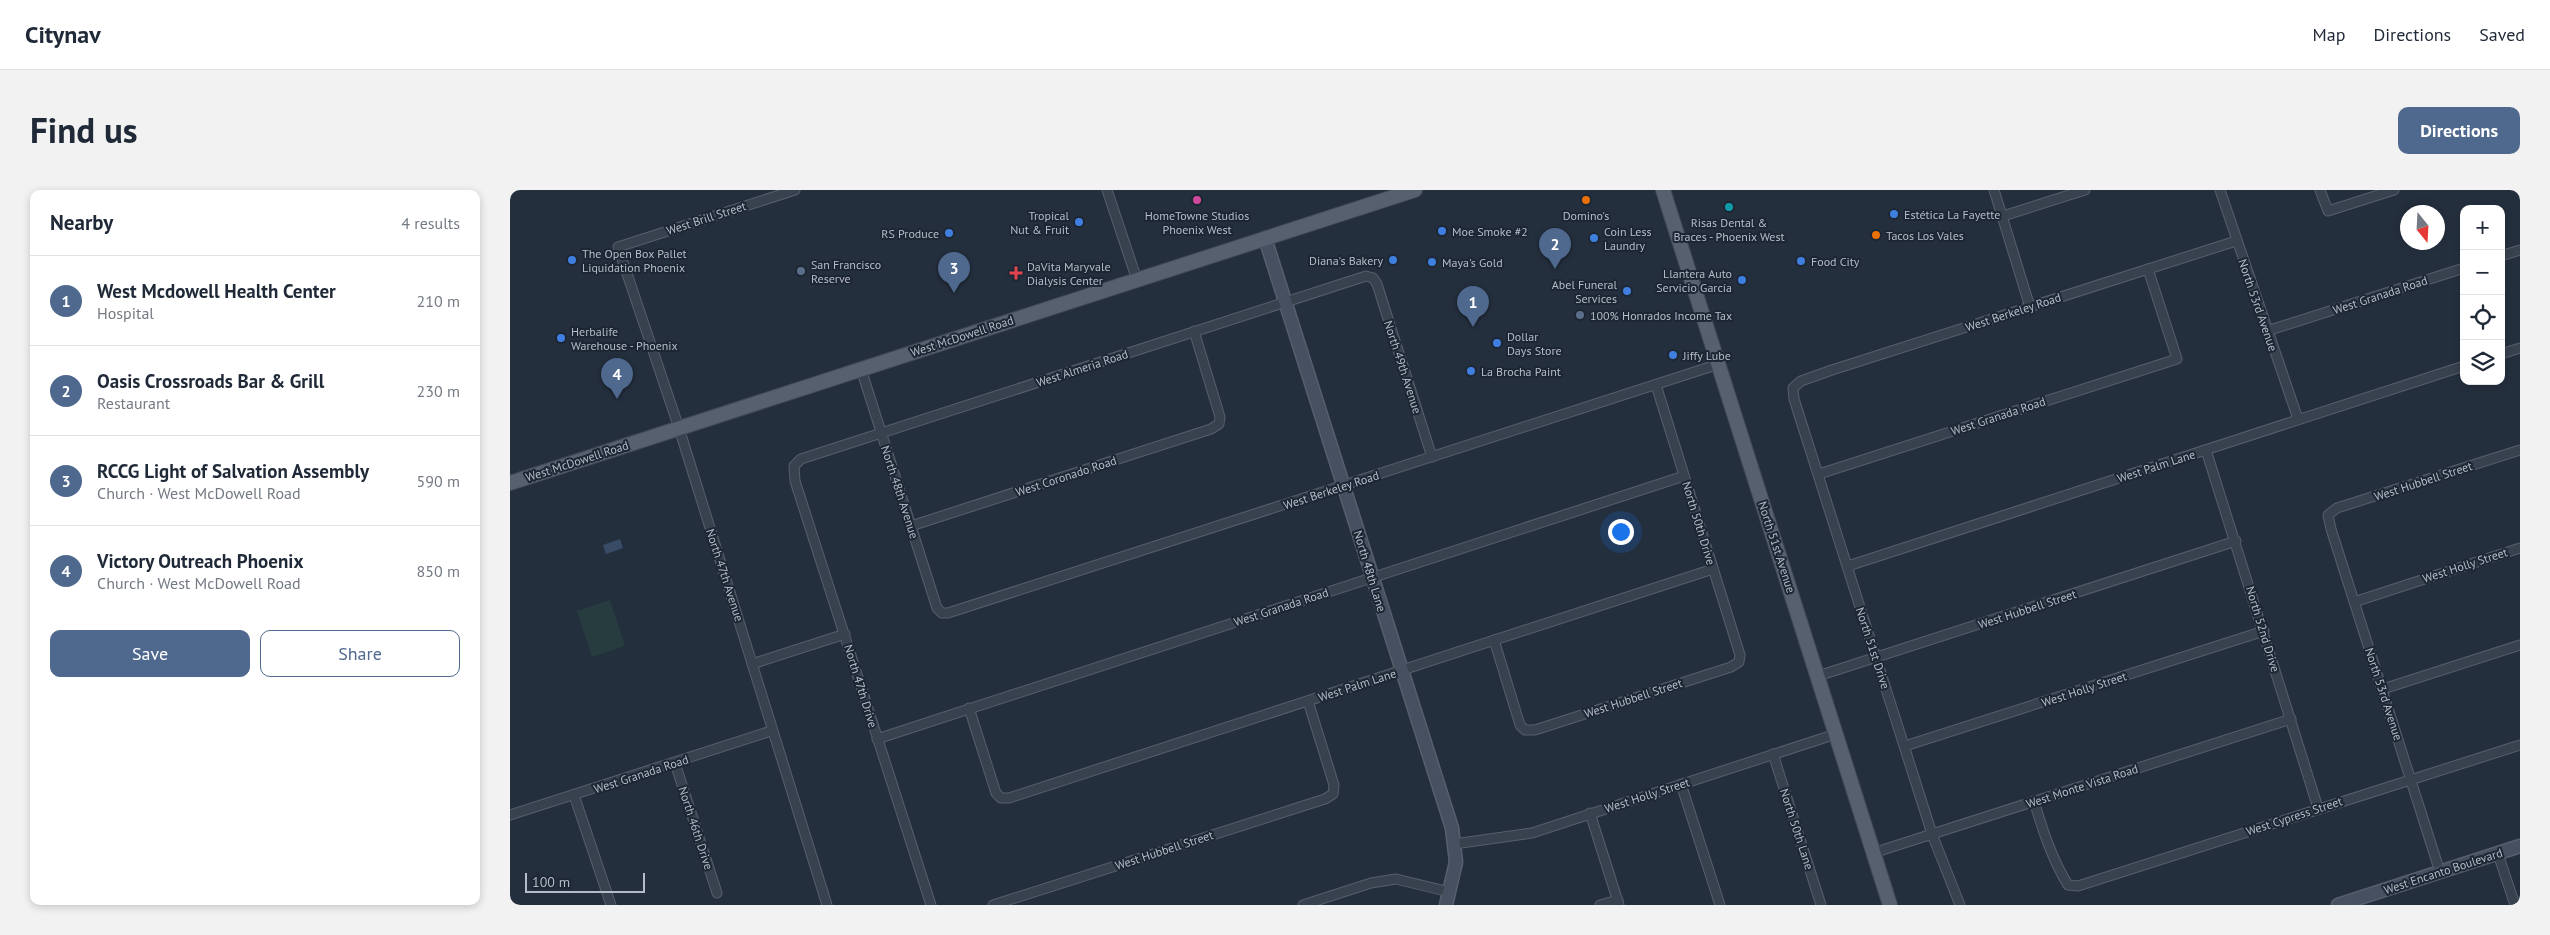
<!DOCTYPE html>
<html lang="en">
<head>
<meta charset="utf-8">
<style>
  body { margin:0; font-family:"PT Sans",sans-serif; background:#f2f2f3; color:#1f2937 }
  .controls { position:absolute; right:15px; top:15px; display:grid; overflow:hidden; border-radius:10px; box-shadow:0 2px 8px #0003 }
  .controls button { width:45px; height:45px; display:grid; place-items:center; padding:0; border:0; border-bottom:1px solid #e0e1e3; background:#fff; color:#1f2937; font:25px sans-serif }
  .compass { position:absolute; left:1890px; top:15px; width:45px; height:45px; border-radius:50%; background:#fff; box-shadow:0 2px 8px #0003; rotate:162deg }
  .scale { position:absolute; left:15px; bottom:12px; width:120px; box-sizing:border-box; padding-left:5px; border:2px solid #b4bcc9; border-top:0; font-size:14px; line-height:18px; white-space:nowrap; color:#b4bcc9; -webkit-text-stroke:4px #1d2633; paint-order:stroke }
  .you { position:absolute; left:1110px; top:341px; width:18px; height:18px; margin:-12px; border:4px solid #fff; border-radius:50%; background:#1a73e8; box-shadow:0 0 0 8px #1a73e833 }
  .badge { display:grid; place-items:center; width:32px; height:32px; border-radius:50%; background:#4f688e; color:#fff; font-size:16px; font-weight:700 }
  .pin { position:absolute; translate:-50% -41px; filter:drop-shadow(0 1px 2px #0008) }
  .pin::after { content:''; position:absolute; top:26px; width:18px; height:15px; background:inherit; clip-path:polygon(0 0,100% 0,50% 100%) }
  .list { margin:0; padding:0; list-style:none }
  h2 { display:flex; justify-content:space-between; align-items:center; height:65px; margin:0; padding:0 20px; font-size:21px }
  h2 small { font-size:16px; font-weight:400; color:#747a83 }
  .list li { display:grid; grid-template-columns:32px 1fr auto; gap:15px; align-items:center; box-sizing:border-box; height:90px; padding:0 20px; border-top:1px solid #e0e1e3 }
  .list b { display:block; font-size:19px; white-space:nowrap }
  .list p { margin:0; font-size:16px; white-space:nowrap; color:#747a83 }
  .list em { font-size:16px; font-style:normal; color:#747a83 }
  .actions { display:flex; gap:10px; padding:15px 20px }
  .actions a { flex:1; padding:11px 0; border:1px solid #4f688e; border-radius:10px; text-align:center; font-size:18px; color:#4f688e }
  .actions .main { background:#4f688e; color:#fff }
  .icon { flex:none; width:28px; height:28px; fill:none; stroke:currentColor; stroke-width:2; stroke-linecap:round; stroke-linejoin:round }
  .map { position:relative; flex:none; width:2010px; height:715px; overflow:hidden; border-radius:10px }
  header { display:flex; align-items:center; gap:30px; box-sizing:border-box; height:70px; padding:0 25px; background:#fff; border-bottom:1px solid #e0e1e3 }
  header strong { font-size:24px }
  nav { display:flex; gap:28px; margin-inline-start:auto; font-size:18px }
  .intro { display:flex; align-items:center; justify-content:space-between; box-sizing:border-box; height:120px; padding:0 30px }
  h1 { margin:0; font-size:35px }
  .button { padding:12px 22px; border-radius:10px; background:#4f688e; color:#fff; font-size:18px; font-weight:700 }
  main { display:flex; gap:30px; padding:0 30px }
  aside { flex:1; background:#fff; border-radius:10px; box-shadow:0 2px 8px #0003 }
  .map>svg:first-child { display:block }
  .green { fill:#263c3f }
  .water { fill:#394c67 }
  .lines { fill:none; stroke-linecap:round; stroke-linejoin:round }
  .street-casing { stroke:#565f6c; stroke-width:11 }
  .secondary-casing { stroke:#565f6c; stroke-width:15 }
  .primary-casing { stroke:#414a57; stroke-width:16 }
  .street { stroke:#38414e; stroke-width:9 }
  .secondary { stroke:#465061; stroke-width:12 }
  .primary { stroke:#56606e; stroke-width:14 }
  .hotel-dot { fill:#d1479c; stroke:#1d2633; stroke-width:2 }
  .food-dot { fill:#e8710a; stroke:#1d2633; stroke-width:2 }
  .culture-dot { fill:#0f9aa8; stroke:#1d2633; stroke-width:2 }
  .shop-dot { fill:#3f7fe0; stroke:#1d2633; stroke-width:2 }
  .service-dot { fill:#5c6f8a; stroke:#1d2633; stroke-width:2 }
  .health-dot { fill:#e0444e; stroke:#1d2633; stroke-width:2 }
  .labels { text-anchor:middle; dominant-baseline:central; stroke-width:4; stroke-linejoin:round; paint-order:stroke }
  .poi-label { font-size:12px; fill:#b4bcc9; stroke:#1d2633; text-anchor:start }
  .street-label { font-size:12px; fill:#b4bcc9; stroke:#1d2633 }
</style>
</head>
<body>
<header>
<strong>Citynav</strong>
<nav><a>Map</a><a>Directions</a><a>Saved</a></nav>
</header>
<div class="intro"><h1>Find us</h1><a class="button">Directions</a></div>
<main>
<aside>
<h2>Nearby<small>4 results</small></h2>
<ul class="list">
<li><span class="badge">1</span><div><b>West Mcdowell Health Center</b><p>Hospital</p></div><em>210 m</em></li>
<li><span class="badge">2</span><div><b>Oasis Crossroads Bar &amp; Grill</b><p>Restaurant</p></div><em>230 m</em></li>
<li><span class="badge">3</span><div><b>RCCG Light of Salvation Assembly</b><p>Church · West McDowell Road</p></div><em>590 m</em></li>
<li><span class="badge">4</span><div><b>Victory Outreach Phoenix</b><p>Church · West McDowell Road</p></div><em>850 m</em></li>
</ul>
<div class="actions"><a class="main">Save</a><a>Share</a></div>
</aside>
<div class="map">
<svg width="2010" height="715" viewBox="0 0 2010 715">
  <rect width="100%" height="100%" fill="#242f3e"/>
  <polygon class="green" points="100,410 115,456 82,467 67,421"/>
  <polygon class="water" points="110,349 113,358 96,364 93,355"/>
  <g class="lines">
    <g class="street-casing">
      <g id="street">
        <polyline points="285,0 108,57 169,238 317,715"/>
        <polyline points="597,0 627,90"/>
        <polyline points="1484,0 1520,117"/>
        <polyline points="1710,0 1788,229"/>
        <polyline points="1810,0 1818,21 1884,0"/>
        <polyline points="1493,26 1575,0"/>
        <polyline points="1991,66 2010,60"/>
        <polyline points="1757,141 1954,78"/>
        <polyline points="1991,164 2010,158"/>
        <polyline points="351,179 427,418 432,423 438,423 1209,174"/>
        <polyline points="1696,260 1808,618"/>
        <polyline points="1309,284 1667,169 1638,79"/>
        <polyline points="401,336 701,239 709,234 710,227 684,141"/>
        <polyline points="1338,376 1954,176"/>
        <polyline points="1844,412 2010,358"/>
        <polyline points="984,450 1010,535 1015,540 1025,540 1221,477 1229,472 1230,465 1146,195"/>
        <polyline points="242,474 335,444"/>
        <polyline points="1308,486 1726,351"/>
        <polyline points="1873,499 2010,455"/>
        <polyline points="459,518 486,603 491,608 499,608 1203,379"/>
        <polyline points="367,549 1174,286"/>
        <polyline points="1395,556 1754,441"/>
        <polyline points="1263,564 1311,715"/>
        <polyline points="165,573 207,703"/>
        <polyline points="1171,594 1210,715"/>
        <polyline points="64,605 101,715"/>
        <path d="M 1524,611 C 1533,641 1542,669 1558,695 L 1568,696 L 2010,555"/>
        <polyline points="1080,623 1109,715"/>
        <polyline points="0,625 261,541"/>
        <polyline points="944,654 1022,643 1326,544"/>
        <polyline points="1363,663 1781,529"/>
        <polyline points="1988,664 2005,715"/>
        <polyline points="1930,682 1821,339 1818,325 1827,318 2010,260"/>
        <polyline points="421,715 285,291 284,276 291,269 856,86 863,88 867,94 922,267"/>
        <polyline points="483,715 815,609 823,604 824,595 798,511"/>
        <polyline points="793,715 861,693 886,689 940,702"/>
        <polyline points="1090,715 1108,710"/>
        <polyline points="1450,715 1422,644 1284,209 1283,198 1291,191 1322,180 1726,51"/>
      </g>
    </g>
    <g class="secondary-casing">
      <g id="secondary">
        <polyline points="755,48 942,638 946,672 936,715"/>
        <polyline points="1828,715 2010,656"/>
      </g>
    </g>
    <g class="primary-casing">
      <g id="primary">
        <polyline points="1153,0 1380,715"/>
        <polyline points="0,293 905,0"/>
      </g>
    </g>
    <use href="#street" class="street"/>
    <use href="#secondary" class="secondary"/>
    <use href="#primary" class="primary"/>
  </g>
  <circle class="hotel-dot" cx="687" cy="10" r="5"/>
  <g class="food-dot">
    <circle cx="1076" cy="10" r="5"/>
    <circle cx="1366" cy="45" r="5"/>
  </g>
  <circle class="culture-dot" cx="1219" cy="17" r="5"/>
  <g class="shop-dot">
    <circle cx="1384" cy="24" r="5"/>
    <circle cx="569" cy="32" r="5"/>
    <circle cx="932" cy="41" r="5"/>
    <circle cx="439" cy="43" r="5"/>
    <circle cx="1084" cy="48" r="5"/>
    <circle cx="62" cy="70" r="5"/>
    <circle cx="883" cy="70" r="5"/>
    <circle cx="1291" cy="71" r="5"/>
    <circle cx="922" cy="72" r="5"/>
    <circle cx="1232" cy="90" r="5"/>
    <circle cx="1117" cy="101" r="5"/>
    <circle cx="51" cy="148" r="5"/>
    <circle cx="987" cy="153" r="5"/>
    <circle cx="1163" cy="165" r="5"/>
    <circle cx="961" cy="181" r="5"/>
  </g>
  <g class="service-dot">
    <circle cx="291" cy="81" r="5"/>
    <circle cx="1070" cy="125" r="5"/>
  </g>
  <path class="health-dot" d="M503.5 75.5h5v5h5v5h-5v5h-5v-5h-5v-5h5z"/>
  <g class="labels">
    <g class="poi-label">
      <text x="1394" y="24">Estética La Fayette</text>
      <text x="559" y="25" text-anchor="end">Tropical<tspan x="559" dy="14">Nut &amp; Fruit</tspan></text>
      <text x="687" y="25" text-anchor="middle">HomeTowne Studios<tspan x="687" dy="14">Phoenix West</tspan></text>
      <text x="1076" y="25" text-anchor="middle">Domino's</text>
      <text x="1219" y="32" text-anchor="middle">Risas Dental &amp;<tspan x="1219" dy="14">Braces - Phoenix West</tspan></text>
      <text x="942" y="41">Moe Smoke #2</text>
      <text x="1094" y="41">Coin Less<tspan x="1094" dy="14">Laundry</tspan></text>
      <text x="429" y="43" text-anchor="end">RS Produce</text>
      <text x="1376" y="45">Tacos Los Vales</text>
      <text x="72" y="63">The Open Box Pallet<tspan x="72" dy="14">Liquidation Phoenix</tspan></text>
      <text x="873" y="70" text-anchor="end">Diana's Bakery</text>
      <text x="1301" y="71">Food City</text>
      <text x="932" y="72">Maya's Gold</text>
      <text x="301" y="74">San Francisco<tspan x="301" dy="14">Reserve</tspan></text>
      <text x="517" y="76">DaVita Maryvale<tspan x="517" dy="14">Dialysis Center</tspan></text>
      <text x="1222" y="83" text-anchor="end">Llantera Auto<tspan x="1222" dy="14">Servicio García</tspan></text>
      <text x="1107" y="94" text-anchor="end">Abel Funeral<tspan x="1107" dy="14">Services</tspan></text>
      <text x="1080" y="125">100% Honrados Income Tax</text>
      <text x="61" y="141">Herbalife<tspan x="61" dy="14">Warehouse - Phoenix</tspan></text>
      <text x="997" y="146">Dollar<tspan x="997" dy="14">Days Store</tspan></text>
      <text x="1173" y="165">Jiffy Lube</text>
      <text x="971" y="181">La Brocha Paint</text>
    </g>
    <g class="street-label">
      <text transform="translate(196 28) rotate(-18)">West Brill Street</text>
      <text transform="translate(1870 105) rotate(-18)">West Granada Road</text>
      <text transform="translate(1748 115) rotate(71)">North 53rd Avenue</text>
      <text transform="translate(1503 122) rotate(-18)">West Berkeley Road</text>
      <text transform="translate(452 146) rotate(-18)">West McDowell Road</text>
      <text transform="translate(893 177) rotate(72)">North 49th Avenue</text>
      <text transform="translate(572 178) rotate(-18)">West Almeria Road</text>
      <text transform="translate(1488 226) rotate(-18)">West Granada Road</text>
      <text transform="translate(67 271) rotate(-18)">West McDowell Road</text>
      <text transform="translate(1646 276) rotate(-18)">West Palm Lane</text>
      <text transform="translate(556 286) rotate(-18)">West Coronado Road</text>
      <text transform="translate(1913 291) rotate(-18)">West Hubbell Street</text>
      <text transform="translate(821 300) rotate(-18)">West Berkeley Road</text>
      <text transform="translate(390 302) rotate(72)">North 48th Avenue</text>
      <text transform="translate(1189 333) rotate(73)">North 50th Drive</text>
      <text transform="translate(1267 357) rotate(72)">North 51st Avenue</text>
      <text transform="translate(1955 375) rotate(-18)">West Holly Street</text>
      <text transform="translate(860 381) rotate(73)">North 48th Lane</text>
      <text transform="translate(215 385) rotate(72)">North 47th Avenue</text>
      <text transform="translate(771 417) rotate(-18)">West Granada Road</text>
      <text transform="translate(1517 419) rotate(-18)">West Hubbell Street</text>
      <text transform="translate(1753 439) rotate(73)">North 52nd Drive</text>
      <text transform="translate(1363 458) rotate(72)">North 51st Drive</text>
      <text transform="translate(847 495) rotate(-18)">West Palm Lane</text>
      <text transform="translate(351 496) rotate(73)">North 47th Drive</text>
      <text transform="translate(1574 499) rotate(-18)">West Holly Street</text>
      <text transform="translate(1874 504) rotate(72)">North 53rd Avenue</text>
      <text transform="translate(1123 508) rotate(-18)">West Hubbell Street</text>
      <text transform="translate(131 584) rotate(-18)">West Granada Road</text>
      <text transform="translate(1572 596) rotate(-18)">West Monte Vista Road</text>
      <text transform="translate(1137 605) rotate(-18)">West Holly Street</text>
      <text transform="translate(1784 626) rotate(-18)">West Cypress Street</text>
      <text transform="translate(186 638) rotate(72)">North 46th Drive</text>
      <text transform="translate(1287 639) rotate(72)">North 50th Lane</text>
      <text transform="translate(654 660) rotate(-18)">West Hubbell Street</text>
      <text transform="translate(1933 681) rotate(-18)">West Encanto Boulevard</text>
    </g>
  </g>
</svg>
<div class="controls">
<button>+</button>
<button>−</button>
<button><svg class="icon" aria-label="locate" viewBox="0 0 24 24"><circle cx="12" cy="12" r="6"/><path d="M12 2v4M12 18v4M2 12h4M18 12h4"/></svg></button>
<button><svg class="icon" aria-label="layers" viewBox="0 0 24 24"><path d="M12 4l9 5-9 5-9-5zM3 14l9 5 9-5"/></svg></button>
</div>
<svg class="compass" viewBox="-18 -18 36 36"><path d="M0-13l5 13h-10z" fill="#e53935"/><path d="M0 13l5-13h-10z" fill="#747a83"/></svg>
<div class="scale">100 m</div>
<div class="you"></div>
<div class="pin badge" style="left:963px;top:137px">1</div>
<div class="pin badge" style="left:1045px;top:79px">2</div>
<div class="pin badge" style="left:444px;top:103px">3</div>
<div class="pin badge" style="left:107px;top:209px">4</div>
</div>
</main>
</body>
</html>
